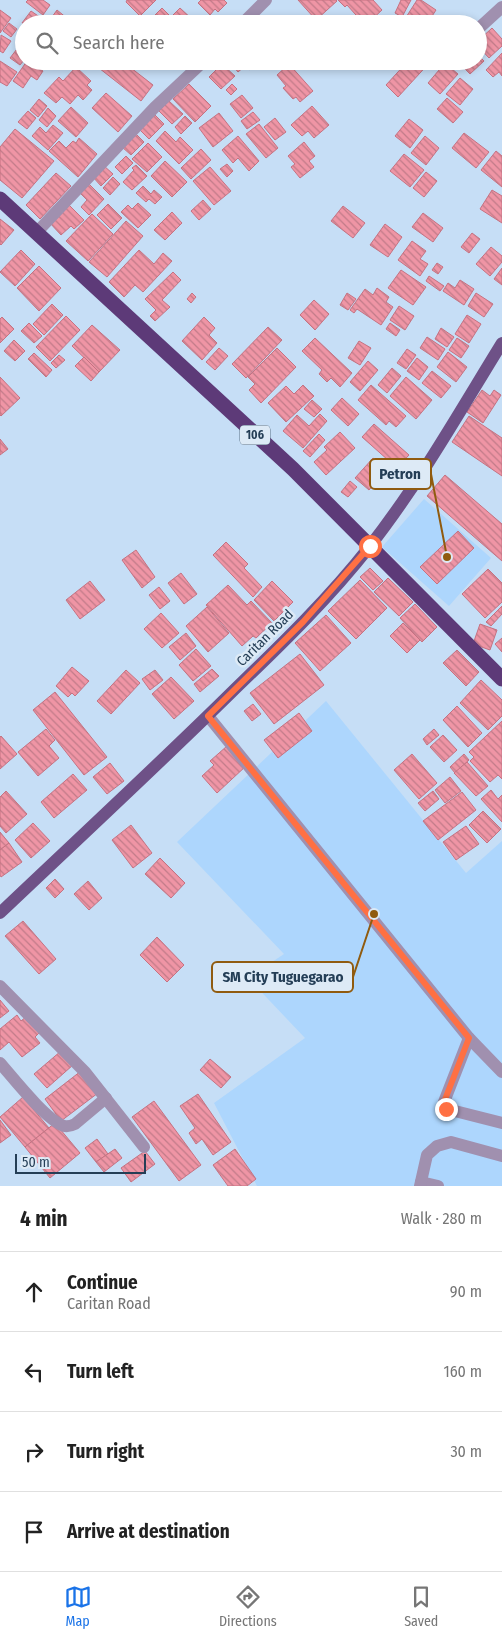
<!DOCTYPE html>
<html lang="en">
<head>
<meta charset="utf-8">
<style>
  body { margin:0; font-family:"Fira Sans Condensed",sans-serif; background:#f2f2f2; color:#222 }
  .scale { position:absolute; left:15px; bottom:12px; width:131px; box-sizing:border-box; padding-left:5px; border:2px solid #243e56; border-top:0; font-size:14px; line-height:18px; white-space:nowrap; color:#243e56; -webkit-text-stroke:4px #ddeaf6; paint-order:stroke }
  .stop { position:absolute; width:15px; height:15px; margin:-11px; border:4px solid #ff7043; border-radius:50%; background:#fff }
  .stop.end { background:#ff7043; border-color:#fff; box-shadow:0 1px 5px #0008 }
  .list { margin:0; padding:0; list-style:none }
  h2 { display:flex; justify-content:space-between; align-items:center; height:65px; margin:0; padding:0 20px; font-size:21px }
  h2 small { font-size:16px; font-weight:400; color:#767676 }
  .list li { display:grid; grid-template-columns:32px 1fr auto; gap:15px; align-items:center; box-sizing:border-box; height:80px; padding:0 20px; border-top:1px solid #e0e0e0 }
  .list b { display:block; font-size:19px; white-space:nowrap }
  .list p { margin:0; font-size:16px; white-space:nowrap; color:#767676 }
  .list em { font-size:16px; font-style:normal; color:#767676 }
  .icon { flex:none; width:28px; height:28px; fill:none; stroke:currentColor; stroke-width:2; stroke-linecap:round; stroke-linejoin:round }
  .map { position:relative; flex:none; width:502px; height:1186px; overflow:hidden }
  .search { position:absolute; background:#fff; box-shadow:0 2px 8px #0003; left:15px; right:15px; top:15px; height:55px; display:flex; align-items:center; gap:12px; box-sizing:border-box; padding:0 18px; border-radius:28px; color:#767676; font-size:19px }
  .sheet { height:385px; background:#fff }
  nav { display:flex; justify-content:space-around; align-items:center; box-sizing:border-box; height:70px; border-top:1px solid #e0e0e0; background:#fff; font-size:14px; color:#767676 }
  nav a { display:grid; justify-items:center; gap:2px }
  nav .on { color:#1a73e8 }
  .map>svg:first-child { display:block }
  .built { fill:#add6fd }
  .building { fill:url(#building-back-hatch); stroke:#c57282 }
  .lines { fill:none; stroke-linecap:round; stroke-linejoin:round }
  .minor { stroke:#a090af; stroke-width:12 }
  .major { stroke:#6e5187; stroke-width:12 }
  .highway { stroke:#5d3a78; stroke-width:15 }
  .route { stroke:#ff7043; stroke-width:6 }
  .labels { text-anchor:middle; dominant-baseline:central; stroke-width:5; stroke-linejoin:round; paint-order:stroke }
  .shield { fill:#ddeaf6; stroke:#5c7286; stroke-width:1 }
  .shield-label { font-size:12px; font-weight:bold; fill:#243e56 }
  .street-label { font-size:14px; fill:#243e56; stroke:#ddeaf6 }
  .leader { fill:none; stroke:#905b0f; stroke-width:2 }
  .callout-dot { fill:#905b0f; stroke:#ddeaf6; stroke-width:2 }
  .callout { fill:#ddeaf6; stroke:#905b0f; stroke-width:2 }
  .callout-label { font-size:15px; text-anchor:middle; font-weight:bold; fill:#243e56 }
</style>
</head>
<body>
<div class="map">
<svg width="502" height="1186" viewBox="0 0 502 1186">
  <defs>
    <pattern id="building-back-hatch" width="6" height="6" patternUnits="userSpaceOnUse" patternTransform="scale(1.25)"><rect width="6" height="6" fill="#ef95a5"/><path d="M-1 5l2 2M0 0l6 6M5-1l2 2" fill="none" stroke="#c17b89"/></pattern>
  </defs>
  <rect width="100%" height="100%" fill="#c6def6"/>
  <g class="built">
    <polygon points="424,499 491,558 449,606 382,547"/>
    <polygon points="326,701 466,873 502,841 502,1186 257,1186 214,1103 305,1038 248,978 284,954 177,842"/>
  </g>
  <g class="building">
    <polygon points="28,0 43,0 50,5 43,15 26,2"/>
    <polygon points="127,0 156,0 140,16 126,2"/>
    <polygon points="201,0 224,0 227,3 218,12 215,9 210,15 198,3"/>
    <polygon points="298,0 336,0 337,1 316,20"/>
    <polygon points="338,0 373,0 382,10 367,24 364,24 347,5 345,7"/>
    <polygon points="401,0 411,0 402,17 395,13"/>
    <polygon points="417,0 421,0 436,10 427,24 406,24 403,22"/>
    <polygon points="162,8 171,17 180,8 193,20 189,24 154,24 150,20"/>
    <polygon points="0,10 11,18 0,33"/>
    <polygon points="57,10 74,24 47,24"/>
    <polygon points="31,11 44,20 41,24 22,23"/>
    <polygon points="9,23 17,29 11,37 3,31"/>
    <polygon points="492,28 502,39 502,46 489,58 478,46 478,41"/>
    <polygon points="1,35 11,41 3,53 0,51"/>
    <polygon points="20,45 24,48 24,60 20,65 10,58"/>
    <polygon points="502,53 502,76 499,72 493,77 486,70"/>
    <polygon points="478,55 484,61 470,74 459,63 460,61 478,61"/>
    <polygon points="0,61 17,72 7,86 0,82"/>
    <polygon points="27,61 43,71 37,80 31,76 23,88 13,81"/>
    <polygon points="64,61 85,61 87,63 82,69 74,62 70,67"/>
    <polygon points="90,61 122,61 153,85 141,101"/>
    <polygon points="229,61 257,61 258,62 249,70 245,66 238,72"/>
    <polygon points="360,61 375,61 370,68"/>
    <polygon points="408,61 431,61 398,97 386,85"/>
    <polygon points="445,63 458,74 440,94 428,83"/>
    <polygon points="222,64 235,76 221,89 209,77"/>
    <polygon points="289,64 313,91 300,102 296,97 293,99 283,88 286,86 277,75"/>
    <polygon points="76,67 91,81 87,85 92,90 83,100 78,95 70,104 62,97 56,103 44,93 59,77 63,81"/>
    <polygon points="460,78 473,89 460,105 446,94"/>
    <polygon points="189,84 211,106 195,122 173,99"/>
    <polygon points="232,84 237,89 231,95 226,90"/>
    <polygon points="106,93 132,116 118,132 92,108"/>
    <polygon points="242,95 253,108 241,118 230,104"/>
    <polygon points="447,98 463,112 453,123 437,109"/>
    <polygon points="39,99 47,106 38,117 30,110"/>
    <polygon points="169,101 183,114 172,124 159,111"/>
    <polygon points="312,106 329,125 314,138 308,131 302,136 291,125"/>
    <polygon points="71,107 88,123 76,137 58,121"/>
    <polygon points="48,108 56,116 47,127 39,120"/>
    <polygon points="28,111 36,118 27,129 18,122"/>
    <polygon points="253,112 260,120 247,129 241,121"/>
    <polygon points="153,113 164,124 149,139 138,128"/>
    <polygon points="219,113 233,131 213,147 199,128"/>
    <polygon points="185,116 192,123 181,134 175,127"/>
    <polygon points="275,118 286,132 275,140 264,127"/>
    <polygon points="409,119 423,130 410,148 395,136"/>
    <polygon points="259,124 278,148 266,158 246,134"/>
    <polygon points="53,125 63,133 48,150 32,136 40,127 46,133"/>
    <polygon points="15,129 54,161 22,198 0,180 0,147"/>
    <polygon points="165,131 176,142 180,137 193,150 179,164 156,141"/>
    <polygon points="135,133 144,142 131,155 122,147"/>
    <polygon points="464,133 489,152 476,168 452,148"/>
    <polygon points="238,136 259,161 249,171 238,158 233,163 222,150"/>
    <polygon points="425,136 439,148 426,165 411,153"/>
    <polygon points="79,138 97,154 78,177 49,151 59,141 66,148 73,141 76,143"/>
    <polygon points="304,142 315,156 309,161 314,167 300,178 291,167 295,164 288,156"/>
    <polygon points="148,143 162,157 147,172 132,159"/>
    <polygon points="201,149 211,160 191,179 181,168"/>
    <polygon points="496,151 502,156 502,187 481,170"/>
    <polygon points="404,154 424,170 410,187 390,171"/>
    <polygon points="126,156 133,163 122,174 115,167"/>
    <polygon points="165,161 187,182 172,197 151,176"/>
    <polygon points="227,164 233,171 227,177 220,169"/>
    <polygon points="103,165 113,174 101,186 92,176"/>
    <polygon points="136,165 147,176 132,190 123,182 134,170 132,168"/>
    <polygon points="210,167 231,191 214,205 193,181"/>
    <polygon points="426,172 437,181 424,197 413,188"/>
    <polygon points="56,173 71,186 40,219 26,205"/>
    <polygon points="113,177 120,184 110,195 103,188"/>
    <polygon points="87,182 104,199 89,215 81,207 87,200 78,191"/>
    <polygon points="143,186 151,194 154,190 162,197 155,204 149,199 146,202 136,193"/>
    <polygon points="492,190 502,196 502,223 480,209"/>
    <polygon points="203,200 211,209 199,220 191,211"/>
    <polygon points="138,203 151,215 138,228 121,212 128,205 132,209"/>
    <polygon points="68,204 84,220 74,229 71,226 61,235 49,222"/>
    <polygon points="108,204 122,218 111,229 97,215"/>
    <polygon points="343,206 365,223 353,238 331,221"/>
    <polygon points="172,212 182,223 165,240 154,230"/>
    <polygon points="423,213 443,228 433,242 412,227"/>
    <polygon points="92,214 113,234 88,261 66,241"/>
    <polygon points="0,219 14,230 1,245 0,244"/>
    <polygon points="126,221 143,236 107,277 89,262"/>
    <polygon points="385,224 402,237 388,257 370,245"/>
    <polygon points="472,233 480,239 469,253 461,247"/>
    <polygon points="412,241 426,251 420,259 428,264 420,276 398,260"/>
    <polygon points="491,247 502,256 502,262 490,276 476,264"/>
    <polygon points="21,250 35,264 15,286 0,272"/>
    <polygon points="139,250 154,264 163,253 172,261 143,292 135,285 124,297 109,282"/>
    <polygon points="437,263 443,267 438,274 432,270"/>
    <polygon points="39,266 61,288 39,311 17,288"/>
    <polygon points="502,268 502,285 494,279"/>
    <polygon points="401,270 426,287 413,305 388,288"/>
    <polygon points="173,272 181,280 162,300 170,307 155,321 150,316 156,310 145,299"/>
    <polygon points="429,276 444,286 440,291 426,281"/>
    <polygon points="460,280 474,289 464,305 443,291 448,283 455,288"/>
    <polygon points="377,288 389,297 386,302 393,307 381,325 357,309 354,313 350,310 365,289 373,295"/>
    <polygon points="192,293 196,297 191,303 187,299"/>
    <polygon points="347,293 356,299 348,310 340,305"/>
    <polygon points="476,293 493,304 484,317 468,306"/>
    <polygon points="314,300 329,314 315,330 300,315"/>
    <polygon points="52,304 63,315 44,335 33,324"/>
    <polygon points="399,306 414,316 405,330 390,320"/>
    <polygon points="467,315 481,324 469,343 455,334"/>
    <polygon points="66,316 80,330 50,361 36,347"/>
    <polygon points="2,317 14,329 0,343 0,319"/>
    <polygon points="204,317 215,328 209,335 217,343 202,360 182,341"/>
    <polygon points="29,323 42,336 34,343 21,331"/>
    <polygon points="390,323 400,330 396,336 386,329"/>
    <polygon points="92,325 120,350 99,372 72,346"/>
    <polygon points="268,327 282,340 246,378 232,364"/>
    <polygon points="441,328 454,337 447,347 435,339"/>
    <polygon points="427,337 445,349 438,360 420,348"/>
    <polygon points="315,338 352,373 340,387 331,378 327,382 319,374 322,370 302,351"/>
    <polygon points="457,338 469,346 461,358 449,350"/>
    <polygon points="14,340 25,351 15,361 4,351"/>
    <polygon points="359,341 371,348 360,365 348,358"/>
    <polygon points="219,348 228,356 215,370 206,362"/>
    <polygon points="277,348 296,367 261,403 249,390 255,384 248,377"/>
    <polygon points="407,349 416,355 406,369 397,363"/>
    <polygon points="448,352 467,367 456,382 437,367"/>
    <polygon points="34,353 52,370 46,377 28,359"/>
    <polygon points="59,355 65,360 56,368 51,363"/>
    <polygon points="84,357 99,372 91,381 75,366"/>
    <polygon points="417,358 428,367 419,380 407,371"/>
    <polygon points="368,361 378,370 360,391 350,382"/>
    <polygon points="392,368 401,376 387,393 378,385"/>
    <polygon points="432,371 451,386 441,398 422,383"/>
    <polygon points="0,377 20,398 1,416 0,415"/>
    <polygon points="406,377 432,400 416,419 390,396"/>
    <polygon points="303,385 314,396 286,422 268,403 286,386 294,394"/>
    <polygon points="371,385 406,416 396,427 389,421 386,425 358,400"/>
    <polygon points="482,390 490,396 494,390 501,395 483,423 467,412"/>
    <polygon points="342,398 359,414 348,426 331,410"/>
    <polygon points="312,400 322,409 314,417 304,409"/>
    <polygon points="320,414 327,421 303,448 283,431 297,415 309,426"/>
    <polygon points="469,416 502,438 502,476 452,442"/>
    <polygon points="374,424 409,455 397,468 362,437"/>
    <polygon points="340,432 355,448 326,475 314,462 327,450 324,447"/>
    <polygon points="319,434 325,440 310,457 303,451"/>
    <polygon points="0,439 8,449 0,455"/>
    <polygon points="373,458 393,475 384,486 377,481 369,490 355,478"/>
    <polygon points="445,475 502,524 502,561 427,496"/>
    <polygon points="350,481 357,487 348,497 341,492"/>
    <polygon points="458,531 474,548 437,584 420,567"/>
    <polygon points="226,542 248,564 244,568 262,587 253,597 213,555"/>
    <polygon points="136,550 155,577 142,588 122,560"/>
    <polygon points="370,568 383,581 373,590 360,577"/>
    <polygon points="488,569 502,583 502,602 485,618 462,594"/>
    <polygon points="181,573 197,594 184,604 168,583"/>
    <polygon points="388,578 413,602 399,616 374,592"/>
    <polygon points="360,580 387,608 356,639 328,611"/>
    <polygon points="90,581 105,600 80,619 66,600"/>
    <polygon points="272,581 293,602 274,621 254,600"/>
    <polygon points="228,585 247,605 251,601 272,623 256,638 253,636 242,646 206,605"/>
    <polygon points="159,587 170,601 160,609 149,595"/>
    <polygon points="415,604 437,627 422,642 400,618"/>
    <polygon points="502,606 502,614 491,626 486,622"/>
    <polygon points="207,607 229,633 208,652 186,626"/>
    <polygon points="161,613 179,633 162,648 144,629"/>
    <polygon points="326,615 351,643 320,671 295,643"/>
    <polygon points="403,623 420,640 407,653 390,636"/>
    <polygon points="480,624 497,630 490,650 473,644"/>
    <polygon points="186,633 196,646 180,660 169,647"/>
    <polygon points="502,638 502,652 495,644"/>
    <polygon points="196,649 211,666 193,681 179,665"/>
    <polygon points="457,650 479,672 466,686 443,663"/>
    <polygon points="300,654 324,685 274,724 250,693"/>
    <polygon points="72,667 89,681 75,696 72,693 68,697 56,686"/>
    <polygon points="212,669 219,676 200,692 194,684"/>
    <polygon points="126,670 140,683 111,714 97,701"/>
    <polygon points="155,670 163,680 150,690 142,679"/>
    <polygon points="171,677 194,701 174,719 152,694"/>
    <polygon points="481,680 502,700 502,716 488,730 460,703"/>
    <polygon points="55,692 107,757 84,775 33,710"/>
    <polygon points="253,704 261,714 252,721 244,711"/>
    <polygon points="457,706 482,733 468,747 443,720"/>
    <polygon points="299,713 312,731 278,758 264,740"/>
    <polygon points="502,721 502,779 498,775 490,782 470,761 474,757 469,752"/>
    <polygon points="46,729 55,740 49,746 59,758 38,776 18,752"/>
    <polygon points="434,729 439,735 427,745 423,739"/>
    <polygon points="443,735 457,750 444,762 430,747"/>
    <polygon points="1,736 17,754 0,769 0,737"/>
    <polygon points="227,746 246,766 217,793 202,776 214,765 210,761"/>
    <polygon points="412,754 437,783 419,799 394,770"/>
    <polygon points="464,754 469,760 455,773 450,767"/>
    <polygon points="467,762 488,786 476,796 454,773"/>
    <polygon points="110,763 124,781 107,794 93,777"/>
    <polygon points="73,774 87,790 54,818 41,802"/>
    <polygon points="450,777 461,791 445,803 435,790"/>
    <polygon points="491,790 498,799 502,795 502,822 481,799"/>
    <polygon points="6,791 27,814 6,833 0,826 0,797"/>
    <polygon points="433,791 439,799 425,811 418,803"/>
    <polygon points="462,792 476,810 438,840 423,821"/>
    <polygon points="483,811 501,829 487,843 469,825"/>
    <polygon points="33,823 50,841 31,858 15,840"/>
    <polygon points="131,825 152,853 133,868 112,840"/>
    <polygon points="466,826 479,844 456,860 443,842"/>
    <polygon points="0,832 9,843 0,850"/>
    <polygon points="9,843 22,862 1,877 0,875 0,850"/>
    <polygon points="160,858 185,883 171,898 145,874"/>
    <polygon points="55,879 64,889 55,898 46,888"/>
    <polygon points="88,881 102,898 89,910 74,894"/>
    <polygon points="23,921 56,959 39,974 5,936"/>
    <polygon points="157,937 184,965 167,982 140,955"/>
    <polygon points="0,1000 9,1011 0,1018"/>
    <polygon points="17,1015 21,1021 27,1016 40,1032 35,1037 40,1043 22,1057 9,1042 0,1050 0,1029"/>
    <polygon points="61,1051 73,1065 47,1088 34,1074"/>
    <polygon points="210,1059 231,1077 221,1088 200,1070"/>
    <polygon points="81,1071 98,1093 61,1121 45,1099"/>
    <polygon points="198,1094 231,1142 213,1155 202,1139 196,1144 189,1133 195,1128 180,1106"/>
    <polygon points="23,1097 49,1128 25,1147 0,1117"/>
    <polygon points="154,1101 201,1165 179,1181 132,1117"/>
    <polygon points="0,1120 11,1135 0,1143"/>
    <polygon points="55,1123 80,1153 50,1178 25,1147"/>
    <polygon points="97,1139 108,1154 96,1162 85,1148"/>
    <polygon points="115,1149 122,1158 104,1172 96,1162"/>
    <polygon points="235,1149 256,1179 247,1186 228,1186 213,1165"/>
    <polygon points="145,1151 155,1164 131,1182 121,1168"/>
  </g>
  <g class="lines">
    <g class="minor">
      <polyline points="242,24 266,0"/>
      <polyline points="478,29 502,7"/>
      <polyline points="37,232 155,107 204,61"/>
      <polyline points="208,716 469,1038 502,1072"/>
      <polyline points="0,986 85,1072 144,1147"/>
      <polyline points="469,1038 444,1102 447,1109 502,1123"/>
      <path d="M 0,1063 C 14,1079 46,1120 64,1126 C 68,1127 71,1126 75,1124 L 106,1098"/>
      <polyline points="421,1182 438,1186"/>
      <polyline points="420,1186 427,1155 437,1146 451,1142 502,1156"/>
    </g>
    <path class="major" d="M 0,913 C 79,838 159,764 236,688 C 283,643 330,597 370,546 C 420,482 460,411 502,343"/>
    <polyline class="highway" points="0,199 293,469 502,679"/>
  </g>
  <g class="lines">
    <polyline class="route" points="370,546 303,622 208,716 469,1038 444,1102 446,1109"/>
  </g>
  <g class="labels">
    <rect class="shield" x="240" y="425.5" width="30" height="19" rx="4"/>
    <g class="shield-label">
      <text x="255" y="435">106</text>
    </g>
    <g class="street-label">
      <text transform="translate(265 638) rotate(-45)">Caritan Road</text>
    </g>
  </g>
  <path class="leader" d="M447 557L431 474M374 914L353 977"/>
  <g class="callout-dot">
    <circle cx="447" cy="557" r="5"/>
    <circle cx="374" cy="914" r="5"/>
  </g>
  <g class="callout">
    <rect x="370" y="459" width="61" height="30" rx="5"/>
    <rect x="212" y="962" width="141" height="30" rx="5"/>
  </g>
  <g class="callout-label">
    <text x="400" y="479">Petron</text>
    <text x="283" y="982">SM City Tuguegarao</text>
  </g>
</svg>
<div class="scale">50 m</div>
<div class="stop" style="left:370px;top:546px"></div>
<div class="stop end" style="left:446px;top:1109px"></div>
<div class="search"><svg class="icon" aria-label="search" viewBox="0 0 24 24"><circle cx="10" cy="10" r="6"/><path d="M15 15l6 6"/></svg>Search here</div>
</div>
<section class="sheet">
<h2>4 min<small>Walk · 280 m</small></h2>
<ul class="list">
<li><svg class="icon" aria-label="ahead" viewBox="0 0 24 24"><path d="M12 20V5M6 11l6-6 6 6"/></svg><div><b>Continue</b><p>Caritan Road</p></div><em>90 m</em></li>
<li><svg class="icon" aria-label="left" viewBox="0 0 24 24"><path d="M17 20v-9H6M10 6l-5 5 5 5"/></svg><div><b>Turn left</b></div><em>160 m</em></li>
<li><svg class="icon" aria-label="right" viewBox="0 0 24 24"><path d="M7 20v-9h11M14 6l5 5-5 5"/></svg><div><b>Turn right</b></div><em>30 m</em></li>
<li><svg class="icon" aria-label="arrive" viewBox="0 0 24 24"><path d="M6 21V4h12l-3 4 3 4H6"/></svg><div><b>Arrive at destination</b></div></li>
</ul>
</section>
<nav>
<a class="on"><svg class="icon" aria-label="map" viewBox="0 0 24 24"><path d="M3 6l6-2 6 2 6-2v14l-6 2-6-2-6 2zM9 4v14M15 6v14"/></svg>Map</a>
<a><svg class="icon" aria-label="directions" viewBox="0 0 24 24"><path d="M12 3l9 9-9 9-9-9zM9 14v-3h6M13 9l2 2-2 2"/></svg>Directions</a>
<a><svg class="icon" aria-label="saved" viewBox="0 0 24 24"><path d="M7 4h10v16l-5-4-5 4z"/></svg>Saved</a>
</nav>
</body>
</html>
